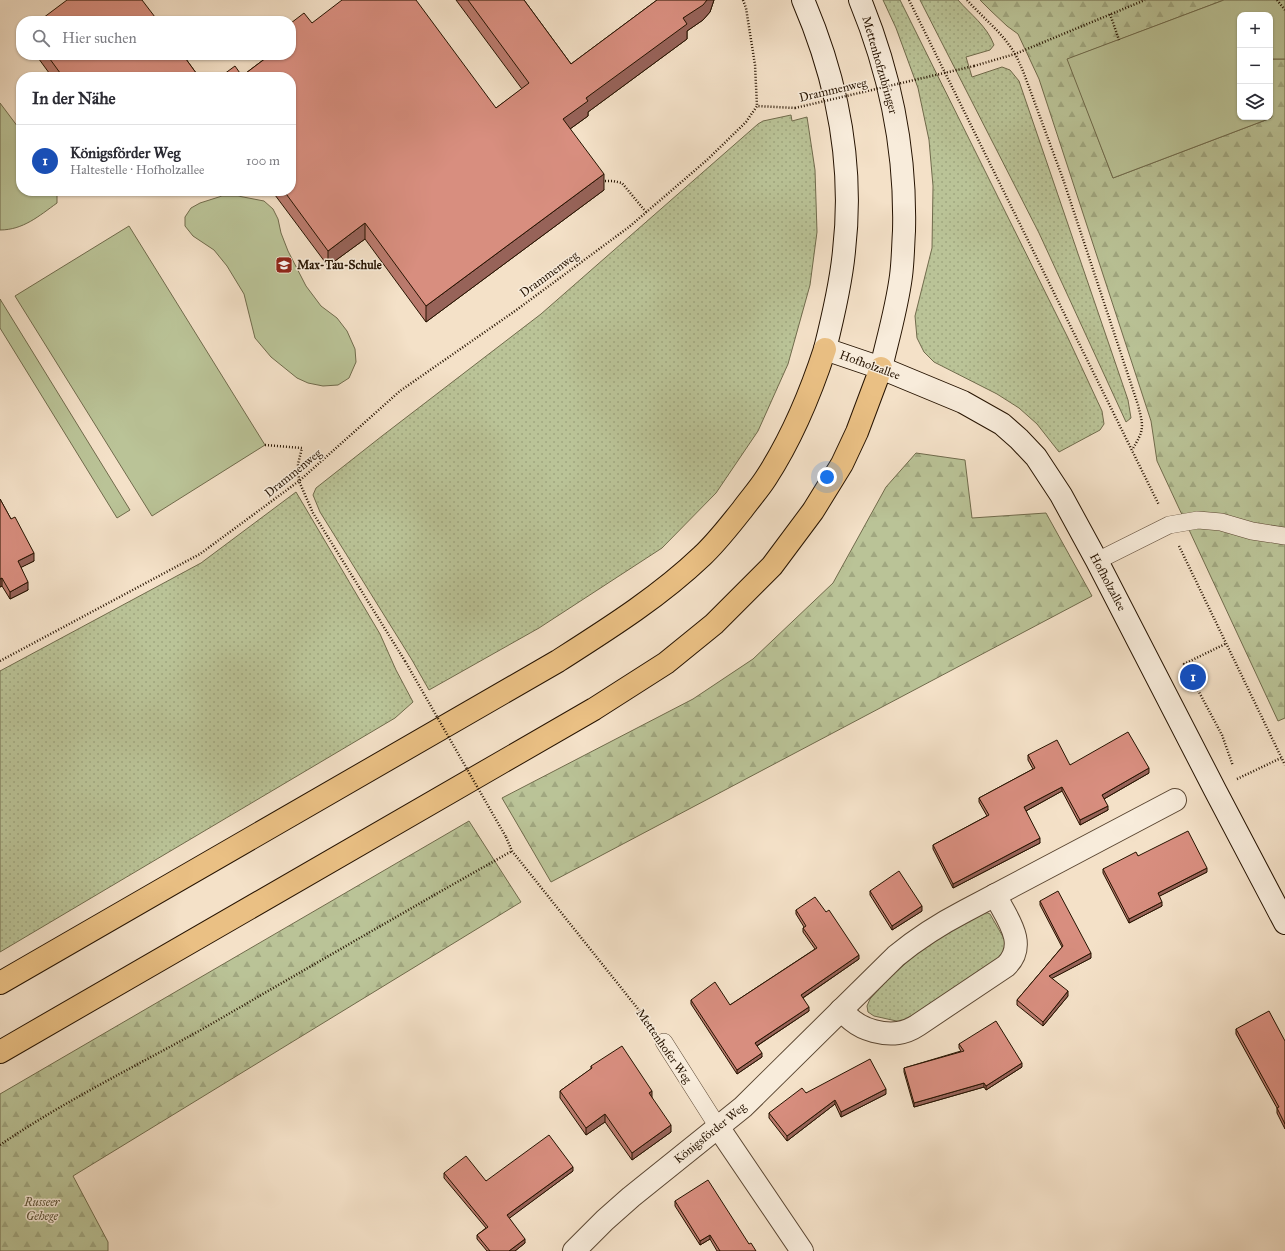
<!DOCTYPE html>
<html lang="de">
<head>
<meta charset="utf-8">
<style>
  body { margin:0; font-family:"IM FELL Great Primer",serif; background:#f2f2f3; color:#2b2b33 }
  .controls { position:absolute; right:12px; top:12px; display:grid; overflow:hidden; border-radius:8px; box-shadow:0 1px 3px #0004 }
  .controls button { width:36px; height:36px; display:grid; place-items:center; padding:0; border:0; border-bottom:1px solid #e1e1e2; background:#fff; color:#2b2b33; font:20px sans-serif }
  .you { position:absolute; left:827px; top:477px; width:14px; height:14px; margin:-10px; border:3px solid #fff; border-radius:50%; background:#1a73e8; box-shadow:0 0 0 6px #1a73e833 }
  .badge { display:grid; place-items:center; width:26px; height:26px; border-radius:50%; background:#ea580c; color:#fff; font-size:13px; font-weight:700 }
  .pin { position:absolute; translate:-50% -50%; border:2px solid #fff; box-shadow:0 1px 4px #0006 }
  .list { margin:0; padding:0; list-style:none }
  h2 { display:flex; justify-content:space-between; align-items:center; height:52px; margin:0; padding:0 16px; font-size:17px }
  h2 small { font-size:13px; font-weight:400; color:#7c7c81 }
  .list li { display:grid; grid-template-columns:26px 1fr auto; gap:12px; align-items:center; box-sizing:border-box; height:72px; padding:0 16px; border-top:1px solid #e1e1e2 }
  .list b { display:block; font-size:15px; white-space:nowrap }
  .list p { margin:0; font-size:13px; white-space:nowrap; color:#7c7c81 }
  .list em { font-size:13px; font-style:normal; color:#7c7c81 }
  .icon { flex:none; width:22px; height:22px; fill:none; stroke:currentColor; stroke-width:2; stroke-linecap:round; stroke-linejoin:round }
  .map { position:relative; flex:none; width:1285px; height:1251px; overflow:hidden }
  .search { position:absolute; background:#fff; box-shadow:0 1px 3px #0004; left:16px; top:16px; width:280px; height:44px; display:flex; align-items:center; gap:10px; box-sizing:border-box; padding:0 14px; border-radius:16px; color:#7c7c81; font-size:15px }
  .panel { position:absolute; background:#fff; box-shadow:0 1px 3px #0004; left:16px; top:72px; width:280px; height:124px; border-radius:16px }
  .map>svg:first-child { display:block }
  .grass { fill:url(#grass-dots); stroke:#706b4c }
  .forest { fill:url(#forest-firs); stroke:#706b4c }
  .park { fill:#bac397; stroke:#706b4c }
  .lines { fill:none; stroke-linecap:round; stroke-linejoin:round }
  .lane-casing { stroke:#5a4632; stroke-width:18 }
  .street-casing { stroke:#5a4632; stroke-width:24 }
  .secondary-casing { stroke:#261300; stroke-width:24 }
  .highway-casing { stroke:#261300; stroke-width:24 }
  .path { stroke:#261300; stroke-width:2.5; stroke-dasharray:1 2; stroke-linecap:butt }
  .lane { stroke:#f8ecdb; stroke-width:17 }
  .street { stroke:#f8ecdb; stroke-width:22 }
  .secondary { stroke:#f8ecdb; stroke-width:22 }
  .highway { stroke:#eac084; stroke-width:22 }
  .path-bridge { stroke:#261300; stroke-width:2.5; stroke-dasharray:1 2; stroke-linecap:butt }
  .wall { fill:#ba7a6d; stroke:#261300 }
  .shaded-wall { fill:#976359; stroke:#261300 }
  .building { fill:#d88e7f; stroke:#261300 }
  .labels { text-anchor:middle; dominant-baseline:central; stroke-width:3; stroke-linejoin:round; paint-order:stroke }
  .street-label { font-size:12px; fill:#261300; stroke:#f8ecdb }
  .poi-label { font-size:12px; font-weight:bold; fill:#261300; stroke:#f8ecdb; text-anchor:start }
  .park-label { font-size:12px; font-style:italic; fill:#5a5135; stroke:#f8ecdb }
</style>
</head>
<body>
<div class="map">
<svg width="1285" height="1251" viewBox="0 0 1285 1251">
  <defs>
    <pattern id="grass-dots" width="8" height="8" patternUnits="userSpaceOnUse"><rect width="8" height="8" fill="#bac397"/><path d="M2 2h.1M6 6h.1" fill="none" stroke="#a0a780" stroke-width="1.8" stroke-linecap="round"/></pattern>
    <pattern id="forest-firs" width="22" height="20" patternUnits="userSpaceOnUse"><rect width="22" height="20" fill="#bac397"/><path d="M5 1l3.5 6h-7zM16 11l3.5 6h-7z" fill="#a0a780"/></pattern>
  </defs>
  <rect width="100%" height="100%" fill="#f4e1c8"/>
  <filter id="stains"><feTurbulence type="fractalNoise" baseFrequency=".005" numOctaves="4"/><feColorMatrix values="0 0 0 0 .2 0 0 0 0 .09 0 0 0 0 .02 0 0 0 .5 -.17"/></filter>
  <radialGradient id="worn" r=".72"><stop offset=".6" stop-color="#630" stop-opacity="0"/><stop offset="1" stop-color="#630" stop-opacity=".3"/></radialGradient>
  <g class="grass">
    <polygon points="883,0 900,0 1068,338 1102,411 1104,424 1100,430 1059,452 1037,424 1019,408 997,394 934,362 924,352 917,338 915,316 932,248 933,186 929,140 918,88 896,28"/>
    <path d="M 920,0 L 958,0 C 970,14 987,26 994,45 L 990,50 L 966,57 L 972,77 L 1002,67 L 1010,70 L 1019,81 L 1128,400 L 1131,418 L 1126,422 L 1039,233 Z"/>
    <polygon points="791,115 792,121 807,117 815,170 817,232 810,285 788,364 758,431 716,493 662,548 539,628 429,690 412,660 320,512 313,495 316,488 382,436 541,314 758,124 763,121"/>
    <polygon points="296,492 380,634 396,670 413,702 395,718 0,952 0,671 201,563"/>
    <path d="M 985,912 L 990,914 L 1006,942 L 1005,951 L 997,960 L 914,1017 L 901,1022 L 874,1016 L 868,1012 L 867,1006 L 870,999 C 893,973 920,949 949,931 C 961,924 973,919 985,912 Z"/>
  </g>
  <g class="forest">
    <polygon points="980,0 1224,0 1068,59 1113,178 1271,118 1270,59 1285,59 1285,718 1278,721 1157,461 1151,421 1039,79 1018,34 1007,26 990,10"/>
    <polygon points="916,453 965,460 972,518 1046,513 1092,596 551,882 502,798 693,699 753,659 833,583 886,487"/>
    <polygon points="469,821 521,902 73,1176 108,1242 108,1251 0,1251 0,1094"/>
  </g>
  <g class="park">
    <polygon points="1224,0 1285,0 1285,59 1270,59 1270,15 1240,15 1240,117 1270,117 1270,116 1271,118 1113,178 1067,59"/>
    <path d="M 0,103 L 21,131 L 21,191 L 57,191 L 57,203 C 39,216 23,230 0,230 Z"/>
    <polygon points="222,196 238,196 264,201 273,209 278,219 281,233 288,251 306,286 321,306 337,318 347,331 355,349 356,362 349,378 338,385 323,386 308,383 297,378 271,357 255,338 244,294 227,266 214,250 193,236 185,226 185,217 191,208 200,203"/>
    <polygon points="129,226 265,445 152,516 15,296"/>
    <polygon points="0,299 130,510 117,518 0,328"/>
  </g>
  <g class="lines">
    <g class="lane-casing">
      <g id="lane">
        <polyline points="1097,561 1169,525 1198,520 1221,522 1252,531 1285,536"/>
        <polyline points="664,1042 718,1127"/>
      </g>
    </g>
    <g class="street-casing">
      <g id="street">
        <path d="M 841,1010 C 845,1014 849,1018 853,1021 C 864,1030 883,1035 898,1033 C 905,1032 912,1029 918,1025 L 1006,966 C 1029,944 1006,917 995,895"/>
        <polyline points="718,1127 802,1251"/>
        <path d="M 574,1251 L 605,1220 L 631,1197 L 743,1107 L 896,956 C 918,938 940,924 965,911 L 1175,800"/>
      </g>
    </g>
    <g class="secondary-casing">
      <g id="secondary">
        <path d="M 803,0 C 837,79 854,165 844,251 C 841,284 833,317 825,349 L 881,368 L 963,402 L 1002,424 L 1019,439 L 1036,457 L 1061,495 L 1097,561 L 1215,790 L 1285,923"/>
        <path d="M 860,0 C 890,73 906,151 904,231 C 903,246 903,261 901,276 C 897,307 888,338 881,368"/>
      </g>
    </g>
    <g class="highway-casing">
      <g id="highway">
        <path d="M 0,983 L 558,661 C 608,629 659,597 702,556 C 717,542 729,526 742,510 C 750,499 759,489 766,478 C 792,438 810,395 825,349"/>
        <polyline points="0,1052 594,709 666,663 714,624 772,566 813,511 842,464 857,432 881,368"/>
      </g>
    </g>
    <g class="path">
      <polyline points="743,0 746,8 755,65 757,106"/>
      <polyline points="909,0 1159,505"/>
      <path d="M 967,0 C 983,18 1003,33 1015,54 C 1018,59 1020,65 1023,71 L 1063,179 L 1138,405 C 1144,428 1144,430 1132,450"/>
      <polyline points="1277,0 1285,10"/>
      <polyline points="1110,14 1119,40"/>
      <polyline points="974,66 1015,54 1145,0"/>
      <polyline points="602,181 613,181 622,183 646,212"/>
      <polyline points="265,445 302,448 298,464 299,481 313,513 405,661"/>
      <polyline points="1179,546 1285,765"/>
      <polyline points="1225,644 1184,664 1222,735 1233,766"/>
      <polyline points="0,661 200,554 299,481 400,391 515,311 629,227 707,160 746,122 757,106 795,108"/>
      <polyline points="1237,779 1281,758"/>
      <polyline points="506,837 512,851 650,1024"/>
      <path d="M 0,1145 C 63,1102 132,1068 199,1031 C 303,971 407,910 512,851"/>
    </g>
    <use href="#lane" class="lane"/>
    <use href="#street" class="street"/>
    <use href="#secondary" class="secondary"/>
    <use href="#highway" class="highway"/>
    <g class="path-bridge">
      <polyline points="795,108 974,66"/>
      <polyline points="405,661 506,837"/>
    </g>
  </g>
  <g class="wall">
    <polygon points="456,0 524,0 571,64 657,0 714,0 710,12 703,20 687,31 687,39 588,112 588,116 570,129 604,190 426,322 365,239 328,266 272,191 291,191 242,76 312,23 496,108 522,89"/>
    <polygon points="36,55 183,55 199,77 52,77"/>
    <polygon points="0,499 34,561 21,567 28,590 10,599 2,586 0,587"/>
    <polygon points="1028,755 1070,765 1149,773 1104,799 1108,810 1080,825 1062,791 1026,811 1040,843 953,888 933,849 933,845 987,816 979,802 979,798 1033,769 1028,760"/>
    <polygon points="1138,856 1207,872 1159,896 1162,906 1129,923 1103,873 1103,869"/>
    <polygon points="870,891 922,911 892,930 870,895"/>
    <polygon points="1040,901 1091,958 1052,978 1068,996 1043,1026 1017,1005 1017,1000 1062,947 1040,905"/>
    <polygon points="796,910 826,912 859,959 803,998 809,1011 757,1046 762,1057 737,1074 691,1004 691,1000 730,1005 815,949 803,932 803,928 804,927 796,914"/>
    <polygon points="1236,1029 1285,1041 1285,1129 1277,1113 1277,1108 1236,1034"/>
    <polygon points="959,1044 1022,1067 986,1090 984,1087 914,1107 904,1072 904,1068 961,1051 959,1048"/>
    <polygon points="591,1066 652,1098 671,1132 632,1160 605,1122 586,1135 560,1098 560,1091 591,1069"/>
    <polygon points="806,1093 886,1094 841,1117 835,1104 787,1141 769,1118 769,1113"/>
    <polygon points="573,1171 509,1218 525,1243 515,1251 487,1251 477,1239 477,1235 486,1228 444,1178 444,1173 486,1181"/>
    <polygon points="675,1201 749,1244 756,1251 717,1251 710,1239 700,1245 675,1206"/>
  </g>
  <g class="shaded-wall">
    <polygon points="707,0 714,0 710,12 703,20 687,31 687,39 588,112 588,116 563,134 563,119 586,98 683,18"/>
    <polygon points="604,174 604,190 426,322 426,306"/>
    <polygon points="365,223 365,239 328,266 328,251"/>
    <polygon points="34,553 34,561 18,569 18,561"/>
    <polygon points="2,578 2,586 0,587 0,579"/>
    <polygon points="28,582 28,590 10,599 10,592"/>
    <polygon points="1149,768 1149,773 1102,800 1102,795"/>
    <polygon points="1062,787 1062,791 1024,812 1024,807"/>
    <polygon points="1108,806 1108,810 1080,825 1080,820"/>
    <polygon points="1040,838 1040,843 953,888 953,884"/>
    <polygon points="1207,868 1207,872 1158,897 1158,893"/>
    <polygon points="1162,902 1162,906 1129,923 1129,919"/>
    <polygon points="922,906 922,911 892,930 892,926"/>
    <polygon points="1091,953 1091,958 1049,980 1049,976"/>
    <polygon points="859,955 859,959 801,999 801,995"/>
    <polygon points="1068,991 1068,996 1043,1026 1043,1022"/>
    <polygon points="809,1007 809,1011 755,1047 755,1043"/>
    <polygon points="762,1053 762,1057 737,1074 737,1070"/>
    <polygon points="1022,1063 1022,1067 986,1090 986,1086"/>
    <polygon points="984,1083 984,1087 914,1107 914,1103"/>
    <polygon points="886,1089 886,1094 841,1117 841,1112"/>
    <polygon points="652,1091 652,1098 649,1093"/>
    <polygon points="835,1100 835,1104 787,1141 787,1136"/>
    <polygon points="605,1114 605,1122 586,1135 586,1128"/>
    <polygon points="671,1125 671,1132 632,1160 632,1153"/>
    <polygon points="573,1167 573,1171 507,1220 507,1215"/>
    <polygon points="710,1235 710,1239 700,1245 700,1241"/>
    <polygon points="525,1239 525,1243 515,1251 509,1251"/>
  </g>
  <g class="building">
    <polygon points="67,0 142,0 158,21 39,21"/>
    <polygon points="342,0 416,0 496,108 529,83 468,0 524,0 571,64 657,0 707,0 703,5 683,18 687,24 586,98 588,101 563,119 604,174 426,306 365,223 328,251 284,191 291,191 291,77 220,77 235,66 242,76 270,55 291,55 291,23 304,13 312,23"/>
    <polygon points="47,55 183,55 199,77 63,77"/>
    <polygon points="0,499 11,519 15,517 34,553 18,561 28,582 10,592 2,578 0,579"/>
    <polygon points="1128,732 1149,768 1102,795 1108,806 1080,820 1062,787 1024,807 1040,838 953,884 933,845 989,815 979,798 1035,768 1028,755 1057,740 1070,765"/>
    <polygon points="1188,831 1207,868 1158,893 1162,902 1129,919 1103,869 1136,852 1138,856"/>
    <polygon points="899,871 922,906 892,926 870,891"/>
    <polygon points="1058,891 1091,953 1049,976 1068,991 1043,1022 1017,1000 1063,946 1040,901"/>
    <polygon points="815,897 826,912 829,910 859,955 801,995 809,1007 755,1043 762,1053 737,1070 691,1000 715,982 730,1005 817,948 803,928 806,926 796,910"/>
    <polygon points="1269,1011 1285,1041 1285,1124 1277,1108 1279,1107 1236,1029"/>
    <polygon points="996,1021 1022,1063 986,1086 984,1083 914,1103 904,1068 964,1051 959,1044"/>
    <polygon points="622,1046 652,1091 649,1093 671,1125 632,1153 605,1114 586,1128 560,1091 592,1068 591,1066"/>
    <polygon points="870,1059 886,1089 841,1112 835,1100 787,1136 769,1113 802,1088 806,1093"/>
    <polygon points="549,1135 573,1167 507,1215 525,1239 509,1251 490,1251 477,1235 488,1227 444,1173 466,1156 486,1181"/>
    <polygon points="708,1180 749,1244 751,1243 756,1251 720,1251 710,1235 700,1241 675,1201"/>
  </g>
  <defs>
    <g id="school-square" transform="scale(0.9)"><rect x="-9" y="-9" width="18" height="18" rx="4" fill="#8f2418" stroke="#f8ecdb"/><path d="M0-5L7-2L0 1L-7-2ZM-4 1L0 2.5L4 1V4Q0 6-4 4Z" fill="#fff"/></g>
  </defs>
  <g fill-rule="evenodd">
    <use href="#school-square" x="284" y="265"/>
  </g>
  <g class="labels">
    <g class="street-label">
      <text transform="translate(880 65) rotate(74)">Mettenhofzubringer</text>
      <text transform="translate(833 90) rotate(-13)">Drammenweg</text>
      <text transform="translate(549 274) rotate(-36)">Drammenweg</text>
      <text transform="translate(870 365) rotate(20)">Hofholzallee</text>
      <text transform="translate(293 473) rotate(-39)">Drammenweg</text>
      <text transform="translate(1108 582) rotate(62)">Hofholzallee</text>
      <text transform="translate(664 1046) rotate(55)">Mettenhofer Weg</text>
      <text transform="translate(710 1133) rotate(-39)">Königsförder Weg</text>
    </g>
    <g class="poi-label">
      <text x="297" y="265">Max-Tau-Schule</text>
    </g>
    <g class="park-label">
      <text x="42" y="1202">Russeer<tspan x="42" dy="14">Gehege</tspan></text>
    </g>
  </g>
  <rect width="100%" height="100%" filter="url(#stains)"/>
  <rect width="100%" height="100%" fill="url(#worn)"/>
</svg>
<div class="controls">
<button>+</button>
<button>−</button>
<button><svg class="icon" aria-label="layers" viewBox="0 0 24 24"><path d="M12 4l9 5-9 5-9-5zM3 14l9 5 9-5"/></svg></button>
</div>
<div class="you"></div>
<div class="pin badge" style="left:1193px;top:677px;background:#1a4fb4">1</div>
<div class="search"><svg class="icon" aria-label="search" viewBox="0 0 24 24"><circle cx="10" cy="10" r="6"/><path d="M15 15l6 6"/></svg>Hier suchen</div>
<section class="panel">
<h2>In der Nähe<small></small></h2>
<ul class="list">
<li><span class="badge" style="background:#1a4fb4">1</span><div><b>Königsförder Weg</b><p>Haltestelle · Hofholzallee</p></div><em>100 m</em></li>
</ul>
</section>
</div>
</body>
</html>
